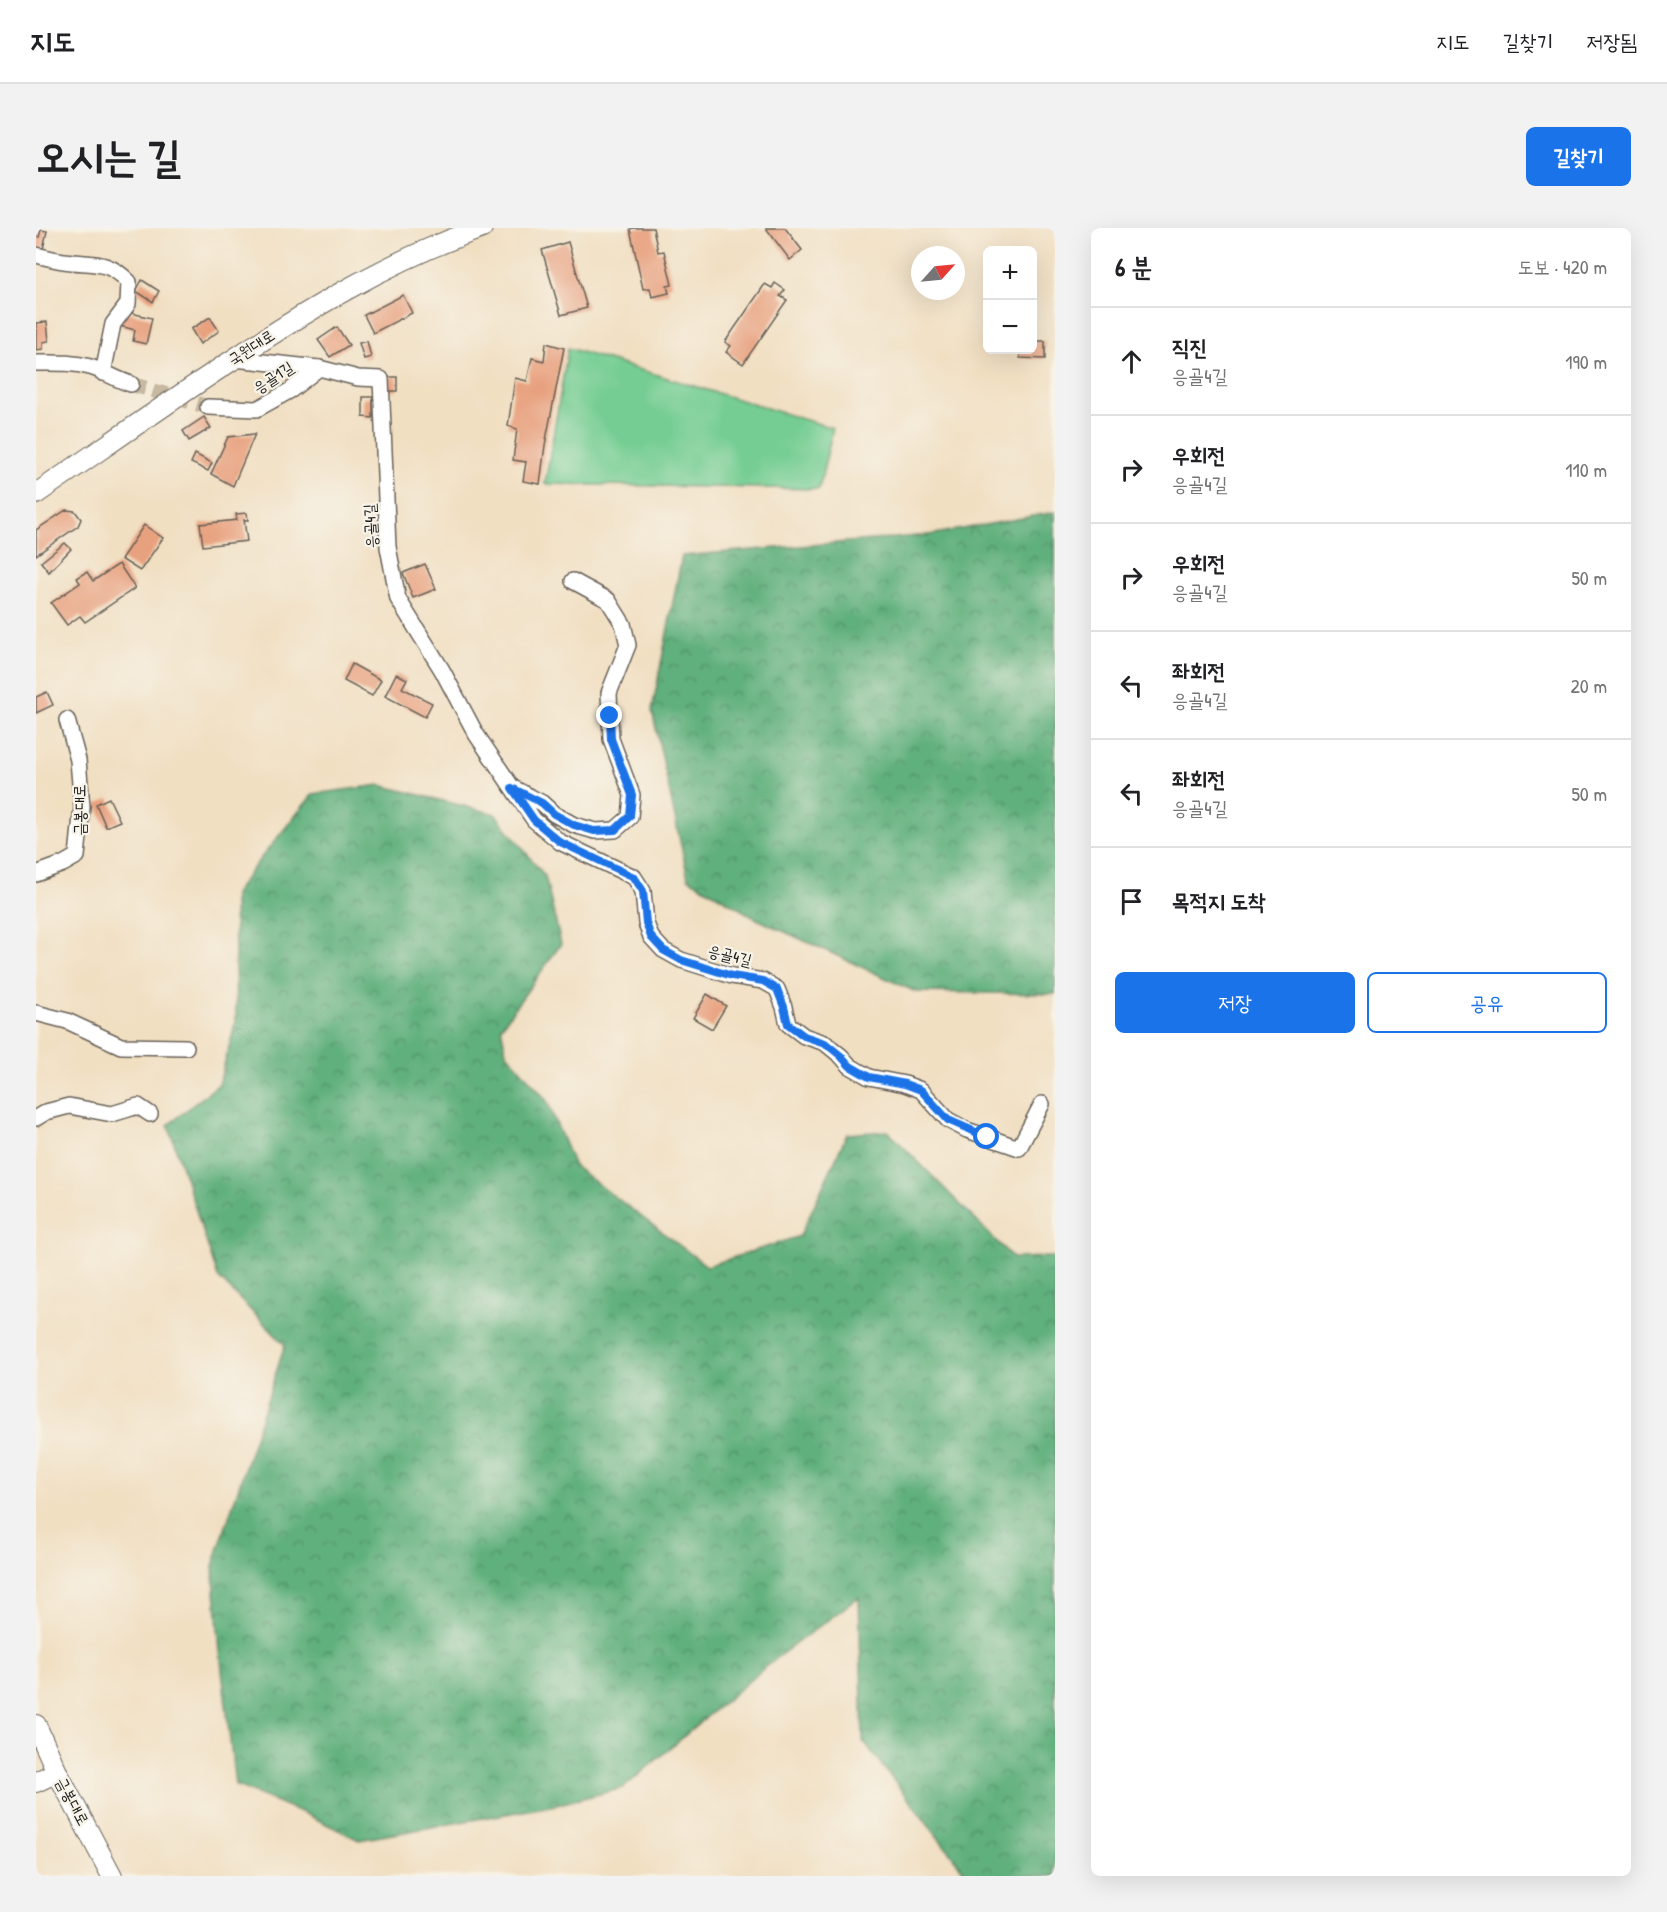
<!DOCTYPE html>
<html lang="ko">
<head>
<meta charset="utf-8">
<style>
  body { margin:0; font-family:"Patrick Hand","Poor Story",sans-serif; background:#f2f2f2; color:#202124 }
  .controls { position:absolute; right:18px; top:18px; display:grid; overflow:hidden; border-radius:9px; box-shadow:0 6px 24px #0002 }
  .controls button { width:54px; height:54px; display:grid; place-items:center; padding:0; border:0; border-bottom:2px solid #e0e0e0; background:#fff; color:#202124; font:30px sans-serif }
  .compass { position:absolute; left:875px; top:18px; width:54px; height:54px; border-radius:50%; background:#fff; box-shadow:0 6px 24px #0002; rotate:63deg }
  .stop { position:absolute; width:18px; height:18px; margin:-14px; border:4px solid #1a73e8; border-radius:50%; background:#fff }
  .stop.end { background:#1a73e8; border-color:#fff; box-shadow:0 2px 6px #0008 }
  .list { margin:0; padding:0; list-style:none }
  h2 { display:flex; justify-content:space-between; align-items:center; height:78px; margin:0; padding:0 24px; font-size:26px }
  h2 small { font-size:20px; font-weight:400; color:#757577 }
  .list li { display:grid; grid-template-columns:39px 1fr auto; gap:18px; align-items:center; box-sizing:border-box; height:108px; padding:0 24px; border-top:2px solid #e0e0e0 }
  .list b { display:block; font-size:22px; white-space:nowrap }
  .list p { margin:0; font-size:20px; white-space:nowrap; color:#757577 }
  .list em { font-size:20px; font-style:normal; color:#757577 }
  .actions { display:flex; gap:12px; padding:18px 24px }
  .actions a { flex:1; padding:14px 0; border:2px solid #1a73e8; border-radius:9px; text-align:center; font-size:21px; color:#1a73e8 }
  .actions .main { background:#1a73e8; color:#fff }
  .icon { flex:none; width:33px; height:33px; fill:none; stroke:currentColor; stroke-width:2; stroke-linecap:round; stroke-linejoin:round }
  .map { position:relative; flex:none; width:1019px; height:1648px; overflow:hidden; border-radius:9px }
  header { display:flex; align-items:center; gap:36px; box-sizing:border-box; height:84px; padding:0 30px; background:#fff; border-bottom:2px solid #e0e0e0 }
  header strong { font-size:28px }
  nav { display:flex; gap:33px; margin-inline-start:auto; font-size:21px }
  .intro { display:flex; align-items:center; justify-content:space-between; box-sizing:border-box; height:144px; padding:0 36px }
  h1 { margin:0; font-size:42px }
  .button { padding:15px 27px; border-radius:9px; background:#1a73e8; color:#fff; font-size:21px; font-weight:700 }
  main { display:flex; gap:36px; padding:0 36px }
  aside { flex:1; background:#fff; border-radius:9px; box-shadow:0 6px 24px #0002 }
  .map>svg:first-child { display:block }
  .grass { fill:#75cd93; stroke:#487458; stroke-width:1.5 }
  .forest { fill:url(#forest-crowns); stroke:#3e664c; stroke-width:1.5 }
  .building { fill:#e8a17f }
  .lines { fill:none; stroke-linecap:round; stroke-linejoin:round }
  .minor-tunnel { stroke:#c6b8a1; stroke-width:15; stroke-dasharray:15 8; stroke-linecap:butt }
  .minor-casing { stroke:#676056; stroke-width:18 }
  .tertiary-casing { stroke:#676056; stroke-width:22 }
  .minor { stroke:#fff; stroke-width:15 }
  .tertiary { stroke:#fff; stroke-width:20 }
  .route { stroke:#1a73e8; stroke-width:8 }
  .labels { text-anchor:middle; dominant-baseline:central; stroke-width:4.5; stroke-linejoin:round; paint-order:stroke }
  .street-label { font-size:16px; fill:#1c1c1c; stroke:#f7f3e8 }
</style>
</head>
<body>
<header>
<strong>지도</strong>
<nav><a>지도</a><a>길찾기</a><a>저장됨</a></nav>
</header>
<div class="intro"><h1>오시는 길</h1><a class="button">길찾기</a></div>
<main>
<div class="map">
<svg width="1019" height="1648" viewBox="0 0 1019 1648">
  <defs>
    <pattern id="forest-crowns" width="20" height="18" patternUnits="userSpaceOnUse" patternTransform="scale(1.5)"><rect width="20" height="18" fill="#60b07d"/><path d="M2 6a3 3 0 1 1 6 0M12 15a3 3 0 1 1 6 0" fill="none" stroke="#4e8e66"/></pattern>
  </defs>
  <rect width="100%" height="100%" fill="#f7f3e8"/>
  <filter id="ink" filterUnits="userSpaceOnUse"><feTurbulence type="fractalNoise" baseFrequency=".0167" numOctaves="2"/><feDisplacementMap in="SourceGraphic" scale="12" xChannelSelector="R" yChannelSelector="G"/><feConvolveMatrix kernelMatrix="1 2 1 2 8 2 1 2 1" color-interpolation-filters="sRGB"/></filter>
  <filter id="wash" filterUnits="userSpaceOnUse"><feTurbulence type="fractalNoise" baseFrequency=".008" numOctaves="4" result="noise"/><feDisplacementMap in="SourceGraphic" scale="24" xChannelSelector="R" yChannelSelector="G"/><feGaussianBlur stdDeviation="1.35" result="paint"/><feColorMatrix in="noise" values="0 0 0 0 0 0 0 0 0 0 0 0 0 0 0 0 0 1.4 0 .05"/><feComposite in="paint" operator="in"/></filter>
  <g filter="url(#wash)">
    <rect width="100%" height="100%" fill="#f1dfc2"/>
    <polygon class="grass" points="532,120 797,200 783,261 509,256"/>
    <g class="forest">
      <polygon points="1019,284 1019,766 880,764 721,691 652,650 616,482 646,328 893,307"/>
      <polygon points="344,557 459,586 509,648 525,716 465,799 470,824 511,873 538,938 671,1038 764,1008 811,906 852,903 977,1030 1019,1029 1019,1648 928,1648 929,1644 827,1513 823,1369 739,1431 587,1560 515,1578 323,1612 270,1586 199,1557 184,1424 177,1338 249,1117 182,1049 132,897 183,856 200,793 198,666 224,631 277,566"/>
    </g>
    <g id="blocks">
      <g class="building">
        <polygon points="597,0 617,0 622,24 628,23 636,57 631,58 633,65 616,69 614,60 607,61 594,1"/>
        <polygon points="730,0 749,0 766,22 754,32"/>
        <polygon points="5,2 11,3 7,21 0,19 0,8 3,9"/>
        <polygon points="532,14 551,80 525,87 506,22"/>
        <polygon points="106,52 123,63 117,74 100,63"/>
        <polygon points="739,55 749,62 744,68 751,72 707,136 690,124 695,118 689,114 729,56 736,60"/>
        <polygon points="367,67 376,85 337,105 328,87"/>
        <polygon points="87,83 116,90 110,116 97,113 99,102 84,98"/>
        <polygon points="174,89 183,103 164,116 155,101"/>
        <polygon points="11,94 13,113 7,114 7,121 0,122 0,95"/>
        <polygon points="301,99 313,117 294,129 282,112"/>
        <polygon points="331,113 335,129 328,131 323,115"/>
        <polygon points="996,113 1009,113 1009,131 984,130 984,122 996,122"/>
        <polygon points="510,115 528,120 509,217 504,256 487,253 490,234 477,232 481,201 472,198 479,150 491,153 496,130 508,133"/>
        <rect x="350" y="149" width="11" height="14"/>
        <polygon points="327,169 337,169 337,190 327,189"/>
        <polygon points="168,189 175,200 153,213 147,203"/>
        <polygon points="219,206 197,258 175,246 192,209"/>
        <polygon points="159,226 176,235 172,243 155,235"/>
        <polygon points="30,282 39,283 45,291 42,298 0,327 0,302"/>
        <polygon points="211,285 212,292 208,292 211,313 167,318 164,296 201,292 200,286"/>
        <polygon points="108,297 127,310 104,343 85,331"/>
        <polygon points="29,315 35,321 13,344 5,334"/>
        <polygon points="83,336 99,360 49,394 44,388 31,397 15,375 44,355 41,350 51,344 57,353"/>
        <polygon points="389,336 400,361 377,370 367,345"/>
        <polygon points="316,436 345,452 336,468 308,453"/>
        <polygon points="360,446 371,451 366,460 396,475 389,489 349,468"/>
        <polygon points="11,464 17,477 0,485 0,469"/>
        <polygon points="73,570 84,593 70,599 60,576"/>
        <polygon points="671,766 690,778 676,801 657,790"/>
      </g>
    </g>
  </g>
  <g filter="url(#ink)">
    <use href="#blocks" fill-opacity="0" stroke="#676056" stroke-width="1.5"/>
    <g class="lines">
      <polyline class="minor-tunnel" points="95,156 172,179"/>
      <g class="minor-casing">
        <g id="minor">
          <path d="M 0,27 C 9,29 19,32 28,33 C 56,37 71,31 93,54 L 92,76 L 77,96 L 67,145"/>
          <polyline points="198,131 283,140 322,150 345,151 352,319 362,371 406,442 440,506 498,592 524,614 598,649 607,663 610,695 615,709 627,722 645,732 696,748 727,753 741,761 748,779 752,796 768,808 789,815 805,828 814,838 833,849 869,856 885,862 912,892 931,902 983,920 1006,876"/>
          <path d="M 0,135 C 18,135 36,134 54,139 C 66,142 81,152 95,156"/>
          <polyline points="172,179 221,181 255,162 283,140"/>
          <polyline points="479,561 506,575 518,586 538,597 559,603 579,602 594,589 596,567 575,511 573,465 592,417 587,396 572,372 537,353"/>
          <polyline points="0,646 27,636 41,628 46,579 42,532 31,492"/>
          <polyline points="0,785 31,793 85,818 150,819"/>
          <polyline points="0,890 10,884 33,878 76,886 102,878 114,886"/>
        </g>
      </g>
      <g class="tertiary-casing">
        <g id="tertiary">
          <path d="M 0,266 C 63,223 125,179 189,137 C 270,83 353,32 446,0"/>
          <polyline points="0,1497 21,1544 76,1648"/>
          <polyline points="0,1554 21,1544"/>
        </g>
      </g>
      <use href="#minor" class="minor"/>
      <use href="#tertiary" class="tertiary"/>
    </g>
  </g>
  <g class="lines" filter="url(#ink)">
    <polyline class="route" points="574,488 575,511 596,567 594,588 579,602 558,603 538,597 518,586 506,575 476,560 498,592 524,614 598,649 607,663 610,695 615,709 627,722 645,732 696,748 727,753 741,761 748,779 752,796 768,808 789,815 805,828 814,838 833,849 869,856 885,862 912,892 951,909"/>
  </g>
  <g class="labels">
    <g class="street-label">
      <text transform="translate(215 119) rotate(-33)">국원대로</text>
      <text transform="translate(237 149) rotate(-33)">응골1길</text>
      <text transform="translate(334 298) rotate(-93)">응골4길</text>
      <text transform="translate(43 582) rotate(-90)">금봉대로</text>
      <text transform="translate(694 727) rotate(14)">응골4길</text>
      <text transform="translate(37 1573) rotate(62)">금봉대로</text>
    </g>
  </g>
</svg>
<div class="controls">
<button>+</button>
<button>−</button>
</div>
<svg class="compass" viewBox="-18 -18 36 36"><path d="M0-13l5 13h-10z" fill="#e53935"/><path d="M0 13l5-13h-10z" fill="#757577"/></svg>
<div class="stop" style="left:951px;top:909px"></div>
<div class="stop end" style="left:574px;top:488px"></div>
</div>
<aside>
<h2>6 분<small>도보 · 420 m</small></h2>
<ul class="list">
<li><svg class="icon" aria-label="ahead" viewBox="0 0 24 24"><path d="M12 20V5M6 11l6-6 6 6"/></svg><div><b>직진</b><p>응골4길</p></div><em>190 m</em></li>
<li><svg class="icon" aria-label="right" viewBox="0 0 24 24"><path d="M7 20v-9h11M14 6l5 5-5 5"/></svg><div><b>우회전</b><p>응골4길</p></div><em>110 m</em></li>
<li><svg class="icon" aria-label="right" viewBox="0 0 24 24"><path d="M7 20v-9h11M14 6l5 5-5 5"/></svg><div><b>우회전</b><p>응골4길</p></div><em>50 m</em></li>
<li><svg class="icon" aria-label="left" viewBox="0 0 24 24"><path d="M17 20v-9H6M10 6l-5 5 5 5"/></svg><div><b>좌회전</b><p>응골4길</p></div><em>20 m</em></li>
<li><svg class="icon" aria-label="left" viewBox="0 0 24 24"><path d="M17 20v-9H6M10 6l-5 5 5 5"/></svg><div><b>좌회전</b><p>응골4길</p></div><em>50 m</em></li>
<li><svg class="icon" aria-label="arrive" viewBox="0 0 24 24"><path d="M6 21V4h12l-3 4 3 4H6"/></svg><div><b>목적지 도착</b></div></li>
</ul>
<div class="actions"><a class="main">저장</a><a>공유</a></div>
</aside>
</main>
</body>
</html>
